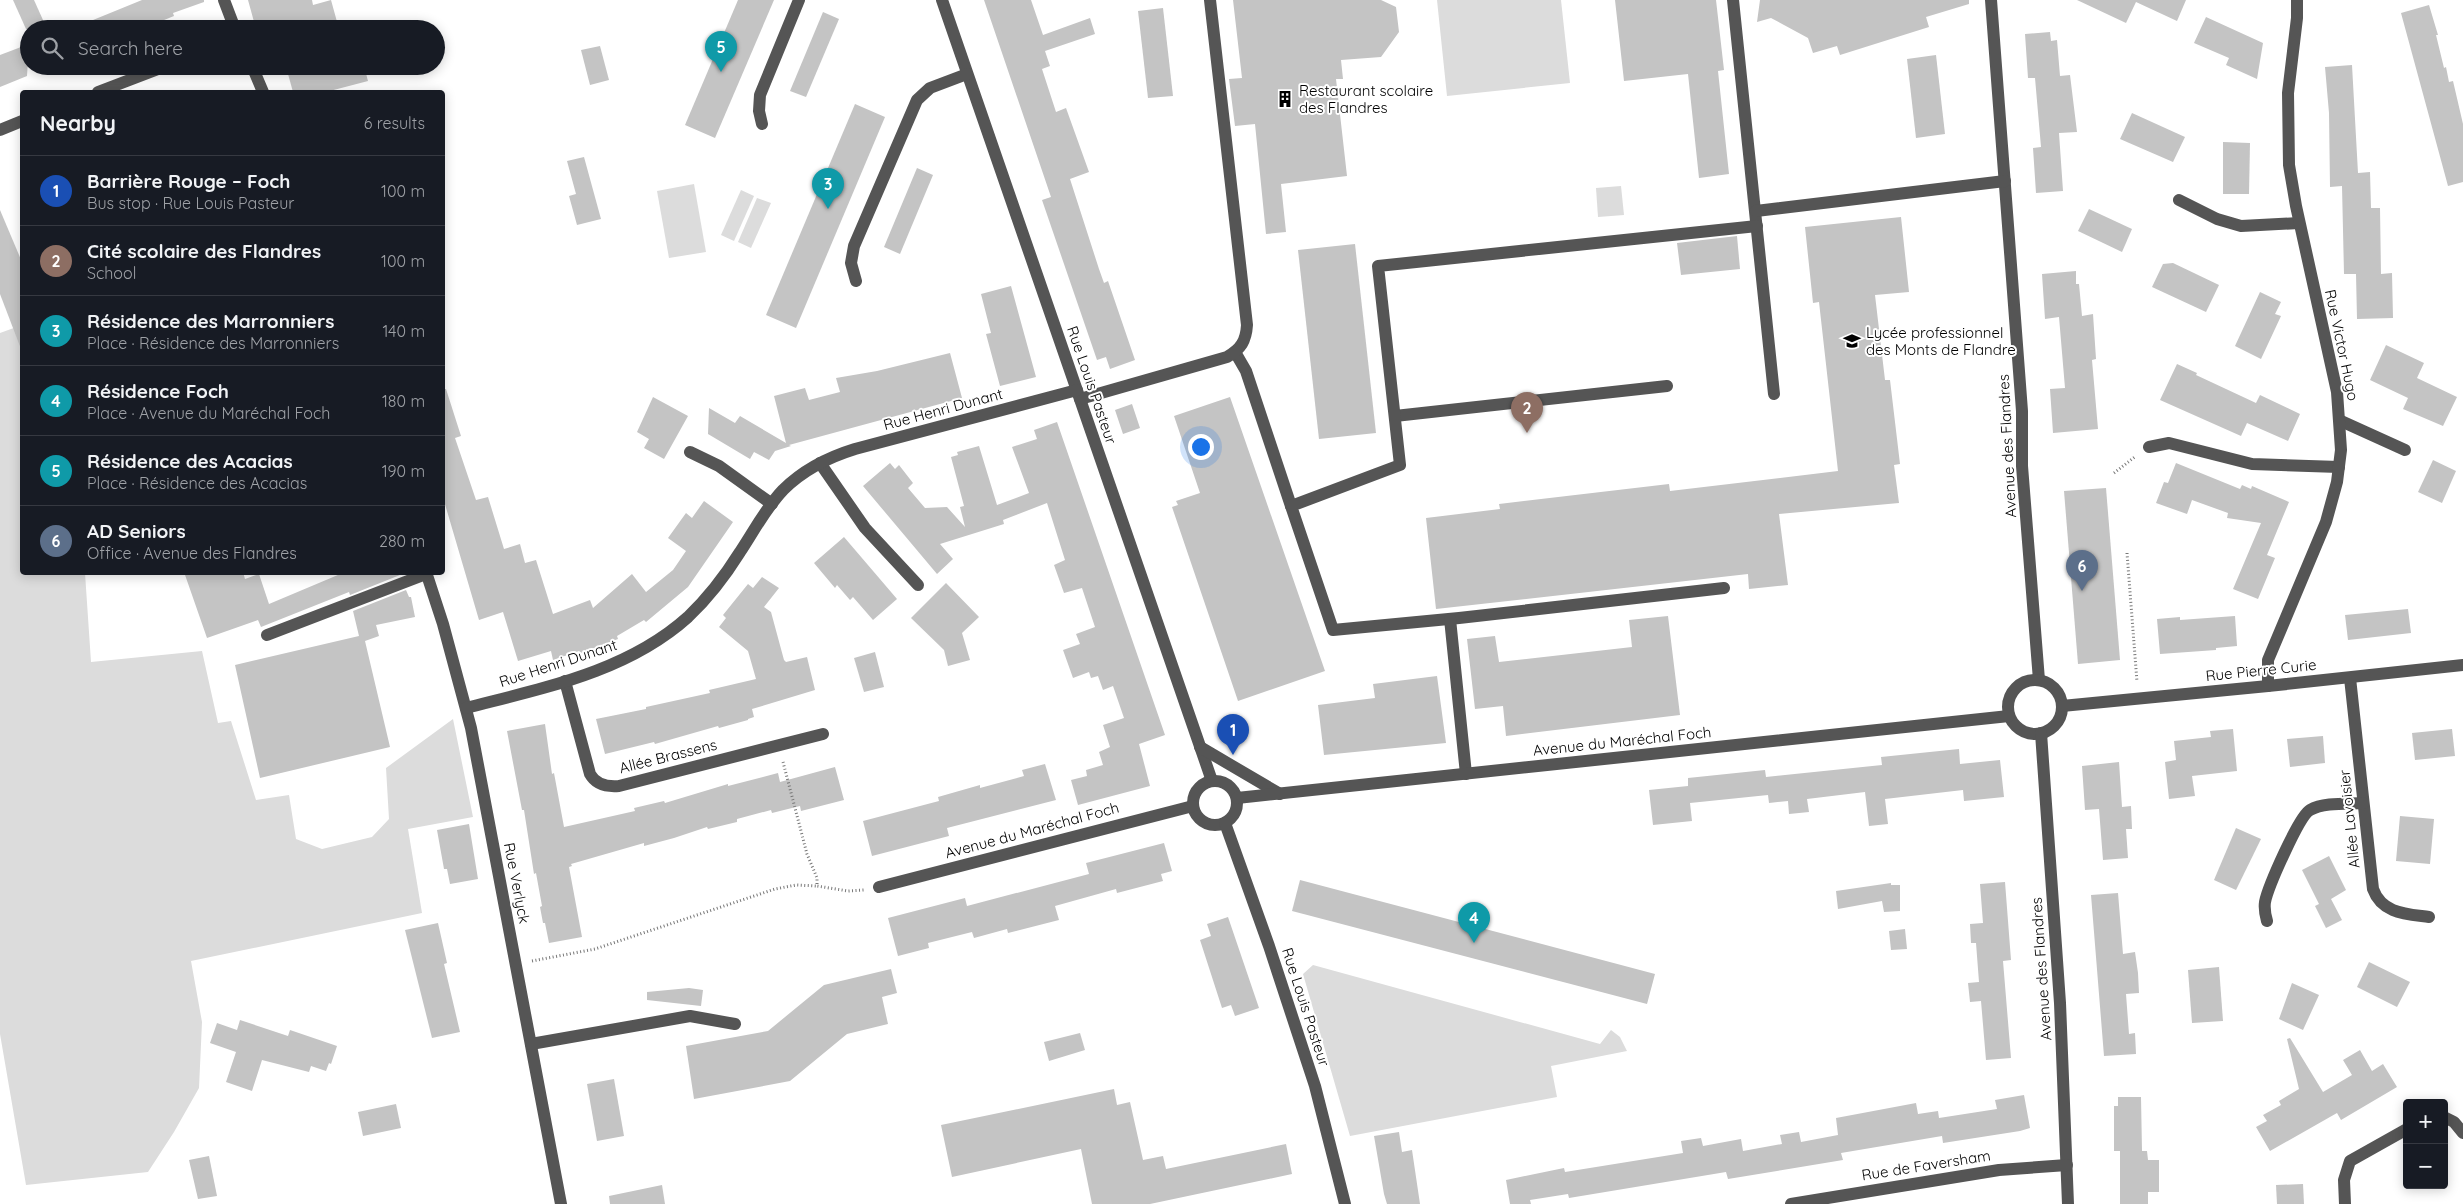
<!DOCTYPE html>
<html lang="en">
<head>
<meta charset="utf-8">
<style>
  body { margin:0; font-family:Quicksand,sans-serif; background:#242831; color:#f1f3f6 }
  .controls { position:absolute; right:15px; bottom:15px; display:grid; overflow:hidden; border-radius:5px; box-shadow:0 2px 12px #0003 }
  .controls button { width:45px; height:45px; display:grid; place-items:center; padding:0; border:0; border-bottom:1px solid #363941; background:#171b24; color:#f1f3f6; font:25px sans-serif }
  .you { position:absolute; left:1200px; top:446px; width:18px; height:18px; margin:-12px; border:4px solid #fff; border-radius:50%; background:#1a73e8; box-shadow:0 0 0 8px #1a73e833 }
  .badge { display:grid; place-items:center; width:32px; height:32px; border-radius:50%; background:#d93025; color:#fff; font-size:16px; font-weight:700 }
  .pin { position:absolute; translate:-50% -41px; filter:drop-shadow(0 1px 2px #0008) }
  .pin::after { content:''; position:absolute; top:26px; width:18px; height:15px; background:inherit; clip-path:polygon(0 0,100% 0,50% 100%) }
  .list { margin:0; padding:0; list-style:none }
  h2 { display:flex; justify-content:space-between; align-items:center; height:65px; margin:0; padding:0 20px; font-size:21px }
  h2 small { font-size:16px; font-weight:400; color:#9ea1a6 }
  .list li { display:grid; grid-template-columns:32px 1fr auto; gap:15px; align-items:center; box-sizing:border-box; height:70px; padding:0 20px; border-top:1px solid #363941 }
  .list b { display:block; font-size:19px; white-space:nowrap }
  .list p { margin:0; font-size:16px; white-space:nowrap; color:#9ea1a6 }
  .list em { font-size:16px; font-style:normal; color:#9ea1a6 }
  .icon { flex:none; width:28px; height:28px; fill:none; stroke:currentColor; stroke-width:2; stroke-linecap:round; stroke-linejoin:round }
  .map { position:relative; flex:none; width:2463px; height:1204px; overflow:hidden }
  .search { position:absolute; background:#171b24; box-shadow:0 2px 12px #0003; left:20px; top:20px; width:425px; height:55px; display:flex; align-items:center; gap:12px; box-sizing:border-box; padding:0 18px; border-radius:28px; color:#9ea1a6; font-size:19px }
  .panel { position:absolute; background:#171b24; box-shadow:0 2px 12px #0003; left:20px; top:90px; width:425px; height:485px; border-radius:5px }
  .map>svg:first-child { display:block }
  .green { fill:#dcdcdc }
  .building { fill:#c4c4c4 }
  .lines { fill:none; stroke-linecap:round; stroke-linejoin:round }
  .path { stroke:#777; stroke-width:3; stroke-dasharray:1 2.5; stroke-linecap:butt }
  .minor { stroke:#555; stroke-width:12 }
  .labels { text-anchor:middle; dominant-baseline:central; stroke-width:4; stroke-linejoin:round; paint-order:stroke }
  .poi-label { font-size:15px; fill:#000; stroke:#fff; text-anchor:start }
  .street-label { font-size:15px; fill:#000; stroke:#fff }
</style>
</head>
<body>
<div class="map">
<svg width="2463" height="1204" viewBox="0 0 2463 1204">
  <rect width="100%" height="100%" fill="#fff"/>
  <g class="green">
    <polygon points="1437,0 1561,0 1570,83 1447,96"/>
    <polygon points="694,184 706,252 669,258 657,191"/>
    <polygon points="1621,186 1624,215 1598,217 1596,188"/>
    <polygon points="741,190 754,196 734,241 721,235"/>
    <polygon points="757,198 771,203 751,248 738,242"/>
    <polygon points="22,325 22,572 85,573 91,662 202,651 218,723 231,721 256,800 289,795 296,839 322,849 372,837 389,819 386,768 453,719 473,817 408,829 422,913 191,961 202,1022 199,1088 174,1132 148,1172 26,1185 0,1034 0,333"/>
    <polygon points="1313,965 1600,1044 1611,1030 1620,1037 1627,1051 1551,1066 1557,1097 1350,1136 1303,974"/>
  </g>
  <g class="building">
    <polygon points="13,0 34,0 47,29 26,29"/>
    <polygon points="142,0 204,0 204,2 173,13 174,16 142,29 71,29"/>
    <polygon points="248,0 312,0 313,5 331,0 339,29 256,29"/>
    <polygon points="738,0 774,0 715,138 685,125"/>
    <polygon points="984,0 1031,0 1043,35 1090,18 1095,34 1045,51 1050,66 1042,69 1056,112 1066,108 1089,172 1070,179 1099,269 1104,283 1108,281 1135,360 1110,369 1106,357 1097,360 1042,200 1051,197"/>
    <polygon points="1233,0 1381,0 1396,7 1399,32 1381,57 1341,60 1343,79 1336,79 1347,176 1281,184 1286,232 1266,234 1255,124 1235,126 1229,79 1242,78"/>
    <polygon points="1615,0 1716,0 1724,70 1718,71 1729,174 1699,178 1688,74 1624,81"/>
    <polygon points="1760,0 1969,0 1969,4 1926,17 1929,27 1840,55 1837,46 1813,53 1808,38 1771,18 1757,22"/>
    <polygon points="2077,0 2186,0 2177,21 2136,2 2126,23"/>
    <polygon points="2429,5 2438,35 2436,35 2444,68 2446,67 2449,82 2453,81 2463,124 2463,182 2448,186 2401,13"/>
    <polygon points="1163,8 1173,96 1148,98 1138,11"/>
    <polygon points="823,12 839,19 806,97 790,91"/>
    <polygon points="2206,17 2263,43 2257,79 2226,65 2229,58 2194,43"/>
    <polygon points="2050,32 2051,41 2057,40 2060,76 2070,75 2077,132 2059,133 2063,191 2036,193 2033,148 2041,147 2035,78 2028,78 2025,34"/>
    <polygon points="29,44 27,76 0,87 0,55"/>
    <polygon points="600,46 609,80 590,85 581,50"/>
    <polygon points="1936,55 1945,134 1916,138 1907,59"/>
    <polygon points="2352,65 2358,173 2370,172 2371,208 2380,208 2381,274 2392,273 2393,318 2357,319 2356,274 2344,274 2342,186 2330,187 2329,113 2325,67"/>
    <polygon points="317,66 364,66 368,81 326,92 293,92 288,74"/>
    <polygon points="855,104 885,117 796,328 766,315"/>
    <polygon points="2132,113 2185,137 2173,162 2120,139"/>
    <polygon points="2223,142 2250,143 2249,194 2223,194"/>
    <polygon points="584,157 601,219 577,225 569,196 576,194 567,161"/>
    <polygon points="917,168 933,175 900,254 884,247"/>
    <polygon points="2089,209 2132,229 2122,252 2078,231"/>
    <polygon points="0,210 22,262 21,349 0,294"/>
    <polygon points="1901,217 1909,292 1875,295 1885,380 1890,380 1900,464 1894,465 1899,503 1779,514 1788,585 1749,589 1748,574 1436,609 1426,518 1500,509 1499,504 1669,484 1670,491 1838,471 1819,302 1813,303 1805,227"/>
    <polygon points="1737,236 1740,269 1681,275 1677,243"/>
    <polygon points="1355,244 1376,433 1319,439 1298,250"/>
    <polygon points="2173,263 2219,285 2206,312 2152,287 2163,264"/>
    <polygon points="2076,271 2076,284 2079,284 2082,316 2093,314 2096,359 2092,360 2098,429 2053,433 2050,389 2065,388 2059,317 2045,319 2042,274"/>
    <polygon points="1011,286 1036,377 1000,386 986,334 991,333 981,294"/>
    <polygon points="2260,292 2281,302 2275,314 2281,316 2261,359 2235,346"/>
    <polygon points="2386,345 2424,363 2417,378 2457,397 2443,426 2403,409 2408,398 2370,380"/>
    <polygon points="950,353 962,398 789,445 791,446 775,451 769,460 754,452 750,459 708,434 709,408 735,423 740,416 786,443 774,396 805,388 809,400 840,392 836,378 877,371"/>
    <polygon points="2177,364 2197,373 2196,375 2256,403 2260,395 2300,414 2288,441 2247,423 2241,436 2160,400"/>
    <polygon points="442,389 446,389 461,436 455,438 476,500 488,497 504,549 520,544 525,563 536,560 553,614 590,600 593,608 632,574 646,592 673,570 686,551 668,538 686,513 692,518 704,501 733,522 688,587 646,622 644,620 617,636 618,639 581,653 579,651 553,660 551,651 518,661 503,612 479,620 442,494"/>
    <polygon points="653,397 688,416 664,459 644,448 649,439 637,432"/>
    <polygon points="1230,397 1325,671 1238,701 1172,507 1178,505 1176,501 1200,493 1174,416"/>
    <polygon points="1132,404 1140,428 1123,434 1115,410"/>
    <polygon points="1057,422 1165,735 1139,744 1150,786 1078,805 1071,780 1087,776 1086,770 1103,765 1099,752 1110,747 1103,725 1124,718 1113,686 1103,690 1098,676 1091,678 1089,672 1073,678 1063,650 1080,644 1076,634 1095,627 1082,588 1064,593 1054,565 1065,560 1047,503 1003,520 1004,524 940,544 953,559 937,574 863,486 890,463 895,469 899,465 913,483 908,488 925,508 947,507 965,527 960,507 964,506 951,457 958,455 957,452 979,446 997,505 1029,493 1012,447 1037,439 1034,430"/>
    <polygon points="2433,460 2456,471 2442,503 2418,492"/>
    <polygon points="2176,463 2240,489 2242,485 2251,489 2252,486 2289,502 2267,555 2275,558 2258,599 2233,589 2261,523 2227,518 2228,513 2192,500 2187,514 2156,503 2164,482 2168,483"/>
    <polygon points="2106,488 2120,660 2078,664 2064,491"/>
    <polygon points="844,537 897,599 873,620 853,597 850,600 837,585 835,588 814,563"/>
    <polygon points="184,572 243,572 245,579 259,574 269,604 345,572 399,572 400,575 350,595 349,592 261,627 258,620 207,638"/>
    <polygon points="762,577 779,588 764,607 771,612 784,660 786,662 807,657 815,690 752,709 754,717 748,719 748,720 719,728 718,726 655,744 654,742 605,754 596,719 646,709 646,707 710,693 709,690 756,679 748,651 719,627 726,618 723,615 748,584 753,588"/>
    <polygon points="946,583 979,617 962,633 970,660 948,666 944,650 911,618"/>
    <polygon points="406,590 409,597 411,597 415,617 376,625 379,636 365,641 390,747 260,778 235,665 359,636 353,611"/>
    <polygon points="2408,609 2411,633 2348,640 2345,615"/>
    <polygon points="1668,616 1680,715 1506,736 1503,706 1475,709 1467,639 1495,636 1499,662 1632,647 1629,620"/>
    <polygon points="2235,616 2237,646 2216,648 2216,650 2160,654 2157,619 2180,617 2180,620"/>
    <polygon points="875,652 884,687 864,692 854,658"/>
    <polygon points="1437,676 1446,743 1324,755 1318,705 1375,698 1373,684"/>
    <polygon points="545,724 552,774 554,773 564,827 635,811 634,808 664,801 665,803 728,784 728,786 778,773 780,782 835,767 844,800 801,811 800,806 772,813 771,810 737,819 737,822 708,829 707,827 674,838 644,846 644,843 571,864 572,866 569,867 582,937 549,943 545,923 543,923 540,907 542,906 536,873 534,874 524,810 522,810 507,731"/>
    <polygon points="2233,729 2237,771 2192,776 2195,796 2169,799 2165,762 2176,760 2174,741 2211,737 2210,731"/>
    <polygon points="2452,729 2455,756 2415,760 2412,733"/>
    <polygon points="2323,736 2325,763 2290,767 2287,739"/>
    <polygon points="1959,749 1960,764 2000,760 2004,797 1964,801 1963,790 1885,799 1888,824 1869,826 1865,792 1807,799 1809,812 1789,814 1788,801 1769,803 1768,795 1690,803 1692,821 1653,825 1649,790 1688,786 1688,778 1765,770 1766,777 1785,775 1882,765 1881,757"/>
    <polygon points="2119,762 2122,807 2131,806 2132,829 2126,829 2128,858 2103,860 2099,809 2085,810 2082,766"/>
    <polygon points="1045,764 1056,800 947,828 949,836 872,856 863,821 939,801 938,797 980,785 980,788 1024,776 1022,770"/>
    <polygon points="2400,816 2434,819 2430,864 2396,861"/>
    <polygon points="469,824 478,879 450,884 447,869 444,869 437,830"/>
    <polygon points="2236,828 2261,839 2236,890 2214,880"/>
    <polygon points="1164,843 1172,871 1161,874 1163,881 1117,893 1116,889 1055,906 1059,920 1008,933 1007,929 974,938 972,932 928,943 929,948 898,956 888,918 965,898 967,906 1089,874 1086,863"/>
    <polygon points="2329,856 2346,890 2331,899 2342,920 2326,928 2315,906 2319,904 2302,870"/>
    <polygon points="1300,880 1655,974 1647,1004 1292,911"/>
    <polygon points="2005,882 2011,960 2003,961 2011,1058 1986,1060 1981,1001 1970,1002 1968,983 1979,982 1976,943 1971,943 1970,924 1983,923 1980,884"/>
    <polygon points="1891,883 1891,885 1900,885 1900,911 1884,912 1882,901 1838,909 1836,891"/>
    <polygon points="2118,893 2123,954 2135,952 2138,973 2139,993 2126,994 2129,1034 2135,1033 2136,1054 2104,1056 2091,895"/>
    <polygon points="1228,917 1259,1008 1235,1016 1231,1005 1222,1008 1200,940 1211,936 1207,924"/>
    <polygon points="438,923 447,963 444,964 460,1032 432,1038 405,930"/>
    <polygon points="1905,929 1907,949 1891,950 1889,931"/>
    <polygon points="2369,962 2410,982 2397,1007 2357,987"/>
    <polygon points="2219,967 2223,1021 2192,1023 2188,970"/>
    <polygon points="891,969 897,993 882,997 888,1024 847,1034 790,1081 694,1099 686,1046 768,1031 824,985"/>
    <polygon points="2292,983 2319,995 2303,1030 2279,1019"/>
    <polygon points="689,988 703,990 701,1006 647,1000 647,992"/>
    <polygon points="240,1020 288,1036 290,1030 337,1046 331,1064 329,1063 326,1071 311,1066 309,1072 262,1060 252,1091 226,1082 236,1052 210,1043 217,1023 237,1030"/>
    <polygon points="1080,1033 1085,1050 1049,1061 1044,1042"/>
    <polygon points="2290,1038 2323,1092 2352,1075 2343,1060 2360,1050 2372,1071 2383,1064 2397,1087 2341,1120 2337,1113 2270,1151 2256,1127 2267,1121 2263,1115 2281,1105 2279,1101 2299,1089 2287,1039"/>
    <polygon points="614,1079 624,1136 597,1141 587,1084"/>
    <polygon points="1114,1089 1117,1105 1130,1102 1143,1160 1163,1156 1166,1169 1286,1144 1292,1174 1150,1204 1092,1204 1081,1149 952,1177 941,1125"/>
    <polygon points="2024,1095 2030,1128 2020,1131 1943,1143 1942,1136 1841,1153 1843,1160 1728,1179 1726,1172 1569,1198 1568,1194 1530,1200 1531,1204 1510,1204 1506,1180 1564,1168 1565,1172 1683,1153 1681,1141 1701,1138 1703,1146 1741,1139 1743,1151 1782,1144 1780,1135 1799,1132 1801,1142 1838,1135 1836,1118 1916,1103 1918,1114 1938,1111 1939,1118 1997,1109 1995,1100"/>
    <polygon points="2118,1097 2141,1097 2142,1151 2147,1151 2148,1160 2159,1160 2159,1192 2148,1192 2148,1204 2120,1204 2120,1151 2114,1151 2114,1106 2118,1106"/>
    <polygon points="396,1104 401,1128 363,1136 358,1112"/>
    <polygon points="1399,1132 1402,1152 1412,1150 1420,1204 1387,1204 1384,1194 1374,1136"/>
    <polygon points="209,1156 217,1196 198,1199 189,1160"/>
    <polygon points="2303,1184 2304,1204 2277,1204 2276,1185"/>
    <polygon points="662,1185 665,1204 610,1204 609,1196"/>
  </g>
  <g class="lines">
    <g class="path">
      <polyline points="2114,473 2136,456"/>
      <polyline points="2127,553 2137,682"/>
      <polyline points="783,762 807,854 817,878 817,886 848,891 864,890"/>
      <polyline points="532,961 595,949 775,889 796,885 817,886"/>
    </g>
    <g class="minor">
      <polyline points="224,0 235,29"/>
      <polyline points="942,0 1212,781"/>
      <polyline points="1733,0 1774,394"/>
      <polyline points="1991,0 2022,411 2022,466 2039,680"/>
      <polyline points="252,66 263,92"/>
      <polyline points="98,92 166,66"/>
      <polyline points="762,124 759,111 760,95 799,0"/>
      <polyline points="0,130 22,121"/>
      <polyline points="2179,200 2217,219 2241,226 2299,223"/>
      <polyline points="1756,211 2005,181"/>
      <polyline points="856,281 851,263 854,246 917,100 930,88 967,74"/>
      <polyline points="1235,352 1246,371 1291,506"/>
      <path d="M 1080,399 L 1227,357 C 1241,349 1246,341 1247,325 L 1210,0"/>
      <polyline points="1395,416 1667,386"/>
      <polyline points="2341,421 2405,450"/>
      <polyline points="2149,447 2169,443 2252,464 2339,467"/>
      <polyline points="690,452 719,466 772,504"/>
      <polyline points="820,463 865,528 918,585"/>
      <polyline points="426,572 443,624 471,728 561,1204"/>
      <polyline points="1724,588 1459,618 1333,630 1291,506 1400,465 1378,266 1757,226"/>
      <polyline points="1450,619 1466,774"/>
      <polyline points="267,635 426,574"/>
      <path d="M 2350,678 L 2373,889 C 2382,914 2407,914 2429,917"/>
      <circle cx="2035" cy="707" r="27"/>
      <path d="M 565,681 L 590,774 C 596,785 607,787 619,786 L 823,734"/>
      <polyline points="2268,686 2268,660 2326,522 2337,482 2341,450 2337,392 2296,206 2289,165 2288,93 2297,18 2297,0"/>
      <polyline points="2062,706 2268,686 2463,665"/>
      <path d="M 466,708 C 543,688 627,672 688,617 C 708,598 725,576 740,552 C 754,531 765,509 783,490 C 802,471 829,457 855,449 L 1077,390"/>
      <polyline points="2041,733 2060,1003 2068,1204"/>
      <polyline points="1200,747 1280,794"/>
      <circle cx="1215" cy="803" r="22"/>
      <polyline points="1237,798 2009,716"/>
      <polyline points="1225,823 1269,946 1315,1086 1345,1204"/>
      <polyline points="879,887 1193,806"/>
      <path d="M 2267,921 C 2265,914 2264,909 2265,902 C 2268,887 2299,816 2310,810 C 2324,802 2348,804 2363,803"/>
      <polyline points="531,1044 690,1016 735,1024"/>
      <polyline points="2444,1117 2454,1122 2463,1133"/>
      <polyline points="1791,1204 1999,1170 2067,1165"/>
      <polyline points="2345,1204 2344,1180 2350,1161 2407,1129"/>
    </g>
  </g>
  <defs>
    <g id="building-bare" transform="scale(1.35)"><path d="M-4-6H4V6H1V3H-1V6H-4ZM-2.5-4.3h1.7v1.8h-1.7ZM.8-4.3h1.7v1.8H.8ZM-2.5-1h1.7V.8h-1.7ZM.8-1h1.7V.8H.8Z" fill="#000" stroke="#fff" stroke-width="2.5" paint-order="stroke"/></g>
    <g id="school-bare" transform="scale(1.35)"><path d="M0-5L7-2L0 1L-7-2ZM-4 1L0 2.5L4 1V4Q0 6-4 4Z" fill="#000" stroke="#fff" stroke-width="2.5" paint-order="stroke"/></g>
  </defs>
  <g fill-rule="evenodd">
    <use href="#building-bare" x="1285" y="99"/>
    <use href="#school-bare" x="1852" y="341"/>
  </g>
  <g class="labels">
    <g class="poi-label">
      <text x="1299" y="90">Restaurant scolaire<tspan x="1299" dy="17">des Flandres</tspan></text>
      <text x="1866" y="332">Lycée professionnel<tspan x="1866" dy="17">des Monts de Flandre</tspan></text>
    </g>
    <g class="street-label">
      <text transform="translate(2342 345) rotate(78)">Rue Victor Hugo</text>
      <text transform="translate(1092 385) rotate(71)">Rue Louis Pasteur</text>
      <text transform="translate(943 409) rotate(-15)">Rue Henri Dunant</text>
      <text transform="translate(2007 446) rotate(-93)">Avenue des Flandres</text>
      <text transform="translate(558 663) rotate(-18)">Rue Henri Dunant</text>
      <text transform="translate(2261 670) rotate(-6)">Rue Pierre Curie</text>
      <text transform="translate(1622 741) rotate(-6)">Avenue du Maréchal Foch</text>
      <text transform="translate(668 756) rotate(-14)">Allée Brassens</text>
      <text transform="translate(2349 819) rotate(-96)">Allée Lavoisier</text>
      <text transform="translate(1032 830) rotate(-15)">Avenue du Maréchal Foch</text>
      <text transform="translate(517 883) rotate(79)">Rue Verlyck</text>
      <text transform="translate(2041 969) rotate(-94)">Avenue des Flandres</text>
      <text transform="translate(1306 1007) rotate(72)">Rue Louis Pasteur</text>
      <text transform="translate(1926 1165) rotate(-9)">Rue de Faversham</text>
    </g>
  </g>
</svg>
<div class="controls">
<button>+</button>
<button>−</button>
</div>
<div class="you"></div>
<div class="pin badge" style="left:1233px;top:755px;background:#1a4fb4">1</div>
<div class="pin badge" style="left:1527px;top:433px;background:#8d6e63">2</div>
<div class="pin badge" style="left:828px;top:209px;background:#0f9aa8">3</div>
<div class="pin badge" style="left:1474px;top:943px;background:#0f9aa8">4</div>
<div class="pin badge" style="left:721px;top:72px;background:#0f9aa8">5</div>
<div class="pin badge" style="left:2082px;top:591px;background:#5c6f8a">6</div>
<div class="search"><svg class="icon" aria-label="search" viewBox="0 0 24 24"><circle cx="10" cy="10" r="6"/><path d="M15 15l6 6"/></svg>Search here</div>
<section class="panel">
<h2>Nearby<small>6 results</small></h2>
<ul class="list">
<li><span class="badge" style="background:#1a4fb4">1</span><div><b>Barrière Rouge – Foch</b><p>Bus stop · Rue Louis Pasteur</p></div><em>100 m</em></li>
<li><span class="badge" style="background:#8d6e63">2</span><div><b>Cité scolaire des Flandres</b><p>School</p></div><em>100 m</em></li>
<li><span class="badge" style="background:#0f9aa8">3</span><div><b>Résidence des Marronniers</b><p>Place · Résidence des Marronniers</p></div><em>140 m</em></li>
<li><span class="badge" style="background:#0f9aa8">4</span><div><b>Résidence Foch</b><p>Place · Avenue du Maréchal Foch</p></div><em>180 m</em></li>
<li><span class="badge" style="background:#0f9aa8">5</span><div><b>Résidence des Acacias</b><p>Place · Résidence des Acacias</p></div><em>190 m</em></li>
<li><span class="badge" style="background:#5c6f8a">6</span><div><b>AD Seniors</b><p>Office · Avenue des Flandres</p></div><em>280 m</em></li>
</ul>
</section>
</div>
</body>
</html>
